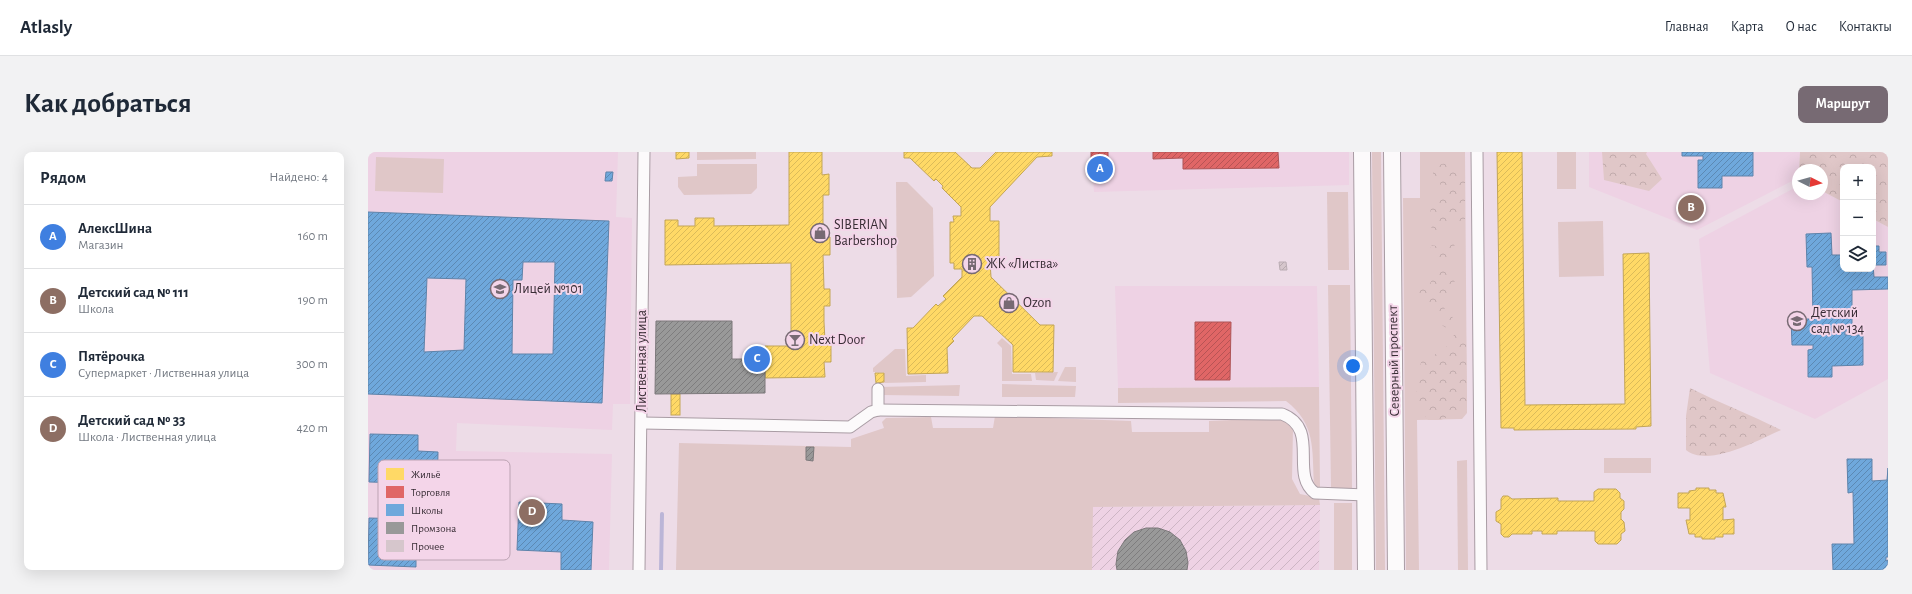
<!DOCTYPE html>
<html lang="ru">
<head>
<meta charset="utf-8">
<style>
  body { margin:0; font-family:"Alegreya Sans",sans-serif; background:#f2f2f3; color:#1f2937 }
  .controls { position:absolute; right:12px; top:12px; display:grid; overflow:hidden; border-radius:8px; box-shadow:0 4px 16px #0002 }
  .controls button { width:36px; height:36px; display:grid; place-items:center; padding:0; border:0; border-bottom:1px solid #e0e1e3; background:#fff; color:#1f2937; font:20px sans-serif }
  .compass { position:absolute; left:1424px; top:12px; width:36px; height:36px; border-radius:50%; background:#fff; box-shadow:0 4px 16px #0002; rotate:95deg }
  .you { position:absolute; left:985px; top:214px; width:14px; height:14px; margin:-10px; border:3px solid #fff; border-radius:50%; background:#1a73e8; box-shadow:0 0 0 6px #1a73e833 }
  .badge { display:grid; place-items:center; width:26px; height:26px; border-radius:50%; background:#776a73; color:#fff; font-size:13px; font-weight:700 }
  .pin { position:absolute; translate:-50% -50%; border:2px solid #fff; box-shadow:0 1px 4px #0006 }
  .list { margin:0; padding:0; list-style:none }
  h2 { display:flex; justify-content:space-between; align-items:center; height:52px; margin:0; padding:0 16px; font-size:17px }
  h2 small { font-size:13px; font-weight:400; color:#747a83 }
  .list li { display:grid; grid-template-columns:26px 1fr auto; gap:12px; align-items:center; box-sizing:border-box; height:64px; padding:0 16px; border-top:1px solid #e0e1e3 }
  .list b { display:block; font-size:15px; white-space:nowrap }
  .list p { margin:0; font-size:13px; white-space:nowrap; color:#747a83 }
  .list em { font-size:13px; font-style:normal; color:#747a83 }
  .icon { flex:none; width:22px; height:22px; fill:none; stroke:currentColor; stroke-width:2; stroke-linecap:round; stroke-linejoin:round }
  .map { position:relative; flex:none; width:1520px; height:418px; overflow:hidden; border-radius:8px }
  header { display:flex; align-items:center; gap:24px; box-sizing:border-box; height:56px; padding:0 20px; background:#fff; border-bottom:1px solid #e0e1e3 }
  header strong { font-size:19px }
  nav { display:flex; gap:22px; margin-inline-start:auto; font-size:14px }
  .intro { display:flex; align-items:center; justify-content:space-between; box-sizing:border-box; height:96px; padding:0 24px }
  h1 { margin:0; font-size:28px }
  .button { padding:10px 18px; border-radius:8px; background:#776a73; color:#fff; font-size:14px; font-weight:700 }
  main { display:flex; gap:24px; padding:0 24px }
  aside { flex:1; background:#fff; border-radius:8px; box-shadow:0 4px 16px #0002 }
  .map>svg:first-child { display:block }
  .built { fill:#eed2e4 }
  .industrial { fill:url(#industrial-furrows) }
  .green { fill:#e0c7c8 }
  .forest { fill:url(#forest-crowns) }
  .homes { fill:url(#homes-hatch); stroke:#c3a557 }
  .shops { fill:url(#shops-hatch); stroke:#ae5557 }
  .schools { fill:url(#schools-hatch); stroke:#5e83aa; fill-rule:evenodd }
  .industry { fill:url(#industry-hatch); stroke:#7c797b }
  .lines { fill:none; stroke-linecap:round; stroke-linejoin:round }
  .stream { stroke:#bbb5d7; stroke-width:4 }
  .building { fill:url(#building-hatch); stroke:#baacb3 }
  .minor-casing { stroke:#a99ca4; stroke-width:13 }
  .secondary-casing { stroke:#a99ca4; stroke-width:18 }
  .minor { stroke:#fcfafb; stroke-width:11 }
  .secondary { stroke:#fcfafb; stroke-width:16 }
  .labels { text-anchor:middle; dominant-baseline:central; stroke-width:4; stroke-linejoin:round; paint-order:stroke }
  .poi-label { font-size:14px; fill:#382d35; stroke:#f4d5e9; text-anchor:start }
  .street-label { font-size:14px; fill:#382d35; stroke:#f4d5e9 }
  .key { fill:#f4d5e9; stroke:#bca3b3; stroke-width:1 }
  .key-label { font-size:11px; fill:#382d35 }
</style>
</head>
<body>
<header>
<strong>Atlasly</strong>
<nav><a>Главная</a><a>Карта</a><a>О нас</a><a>Контакты</a></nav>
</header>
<div class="intro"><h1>Как добраться</h1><a class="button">Маршрут</a></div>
<main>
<aside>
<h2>Рядом<small>Найдено: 4</small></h2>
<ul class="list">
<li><span class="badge" style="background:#3f7fe0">A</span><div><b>АлексШина</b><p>Магазин</p></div><em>160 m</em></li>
<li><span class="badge" style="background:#8d6e63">B</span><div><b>Детский сад № 111</b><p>Школа</p></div><em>190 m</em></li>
<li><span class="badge" style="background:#3f7fe0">C</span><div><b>Пятёрочка</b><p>Супермаркет · Лиственная улица</p></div><em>300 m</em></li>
<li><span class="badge" style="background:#8d6e63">D</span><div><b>Детский сад № 33</b><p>Школа · Лиственная улица</p></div><em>420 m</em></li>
</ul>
</aside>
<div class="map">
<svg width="1520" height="418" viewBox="0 0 1520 418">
  <defs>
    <pattern id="industrial-furrows" width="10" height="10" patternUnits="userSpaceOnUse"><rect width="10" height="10" fill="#eed2e4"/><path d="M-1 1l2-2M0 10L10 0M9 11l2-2" fill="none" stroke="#cdb5c4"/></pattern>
    <pattern id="forest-crowns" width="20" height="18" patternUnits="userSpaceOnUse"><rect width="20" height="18" fill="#e0c7c8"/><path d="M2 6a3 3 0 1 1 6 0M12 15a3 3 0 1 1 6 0" fill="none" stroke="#c1abac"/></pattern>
    <pattern id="homes-hatch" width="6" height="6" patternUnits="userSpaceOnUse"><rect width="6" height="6" fill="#ffd966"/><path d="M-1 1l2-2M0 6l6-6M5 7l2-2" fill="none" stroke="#dbbb59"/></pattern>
    <pattern id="shops-hatch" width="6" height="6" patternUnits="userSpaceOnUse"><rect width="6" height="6" fill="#e06666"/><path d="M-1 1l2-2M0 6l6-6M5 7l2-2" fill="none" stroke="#b75455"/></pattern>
    <pattern id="schools-hatch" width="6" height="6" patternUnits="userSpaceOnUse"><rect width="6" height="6" fill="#6fa8dc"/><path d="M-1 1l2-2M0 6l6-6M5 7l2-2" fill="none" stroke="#5c89b3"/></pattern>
    <pattern id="industry-hatch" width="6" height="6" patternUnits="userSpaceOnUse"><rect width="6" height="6" fill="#999"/><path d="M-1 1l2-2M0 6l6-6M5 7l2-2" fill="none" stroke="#7e7d7e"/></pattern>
    <pattern id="building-hatch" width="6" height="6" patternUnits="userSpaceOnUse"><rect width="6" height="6" fill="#d6c6cc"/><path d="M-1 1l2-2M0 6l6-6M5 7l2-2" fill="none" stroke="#b8aab0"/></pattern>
  </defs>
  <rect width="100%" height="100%" fill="#eddce7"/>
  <g class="built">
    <polygon points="0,0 250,0 248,65 264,66 262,252 245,252 244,278 89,271 88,299 244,302 241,418 0,418"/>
    <polygon points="723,0 981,0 981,33 726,40"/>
    <polygon points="1221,0 1432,0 1431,18 1430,18 1430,26 1329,78 1221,35"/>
    <polygon points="1430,34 1430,42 1454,42 1454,39 1475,50 1475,117 1505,117 1505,67 1520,75 1520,227 1447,267 1342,221 1331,87"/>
    <polygon points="747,134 949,134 951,235 750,236"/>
  </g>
  <polygon class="industrial" points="952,353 951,418 724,418 724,355"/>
  <g class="green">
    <polygon points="329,0 388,0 388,7 329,8"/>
    <polygon points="1004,0 1013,0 1017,418 1008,418"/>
    <polygon points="1052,0 1097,0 1099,261 1094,267 1049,268 1051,418 1038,418 1035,46 1052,46"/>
    <rect x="1189" y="0" width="19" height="37"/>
    <polygon points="8,5 76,7 75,41 7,39"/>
    <polygon points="329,12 389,12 389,36 383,42 316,43 310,35 310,25 329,24"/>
    <polygon points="528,30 539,30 565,56 566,124 543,145 529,146"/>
    <polygon points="959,40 980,40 981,118 960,118"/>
    <polygon points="1235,69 1236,124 1191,125 1190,70"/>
    <polygon points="960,133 982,133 984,336 963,336"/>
    <polygon points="634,186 643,194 644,222 663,222 664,229 634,229 634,196 629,191"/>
    <polygon points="527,197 537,197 538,224 558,223 558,230 516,231 516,220 505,220 505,216"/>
    <polygon points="697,215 708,215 708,230 690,229"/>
    <polygon points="690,220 686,229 668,228 667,221"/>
    <polygon points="634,232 708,234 707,245 634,245"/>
    <polygon points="592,233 591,244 513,243 512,235"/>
    <path d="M 951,235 L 952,337 L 946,332 C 944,297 948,272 918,249 L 750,251 L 750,236 Z"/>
    <polygon points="627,264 763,269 764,280 841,280 841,269 908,266 920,271 925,277 924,327 932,342 951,346 952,353 725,355 724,418 308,418 311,291 483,295 483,287 516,276 514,270 518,266 563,265 565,276 625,276"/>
    <rect x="1236" y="306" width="47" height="15"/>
    <polygon points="1099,308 1100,418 1090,418 1089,309"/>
    <rect x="966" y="351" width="18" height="67"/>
  </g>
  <g class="forest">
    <polygon points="1234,0 1279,0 1278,2 1294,27 1281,39 1236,28"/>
    <polygon points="1432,0 1520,0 1520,75 1505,67 1505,15 1475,15 1475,50 1454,39 1454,18 1431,18"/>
    <polygon points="1077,11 1097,19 1097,72 1084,74 1068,80 1061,73 1063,54 1073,38 1072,30 1065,24 1065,15"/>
    <polygon points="1078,90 1086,90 1087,99 1081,104 1080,115 1089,119 1091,125 1087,128 1076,158 1084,164 1086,169 1079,176 1073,173 1076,163 1060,162 1062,153 1054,154 1050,151 1051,143 1048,135 1053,130 1061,133 1071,116 1071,108 1064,107 1061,99 1064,93 1072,95"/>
    <polygon points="1098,182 1099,256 1073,268 1060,268 1049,253 1048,225 1054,208 1067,202 1074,204 1079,193 1086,183"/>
    <path d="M 1322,236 C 1352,251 1383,263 1413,278 C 1390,288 1340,316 1318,298 L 1318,264 Z"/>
  </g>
  <g class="homes">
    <polygon points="308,0 321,0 321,6 308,7"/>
    <polygon points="421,0 454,0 454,23 461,22 461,43 455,43 455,86 462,85 462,103 455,103 456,137 462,137 462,154 456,154 456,170 457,189 463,189 463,210 456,210 457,225 397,226 397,194 423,194 423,111 297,113 297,68 310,68 310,74 327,74 327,66 346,66 346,74 421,73"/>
    <polygon points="536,0 587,0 604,16 612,16 628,0 684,0 684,4 669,5 622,55 622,69 631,69 631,110 622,110 623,125 672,173 686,173 685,220 645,220 645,193 614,164 606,164 584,187 586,189 579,196 580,221 540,222 539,176 545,176 568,152 570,154 578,147 575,144 594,125 594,117 586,117 586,111 582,111 582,70 586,70 585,64 593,64 593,55 574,36 575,34 568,27 566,29 542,6 536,6"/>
    <polygon points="1129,0 1154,0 1157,253 1257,252 1255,102 1281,101 1283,274 1268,275 1268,277 1146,278 1146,276 1133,276"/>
    <polygon points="507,221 516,221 516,230 508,231"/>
    <rect x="303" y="242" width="9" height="21"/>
    <polygon points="1328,336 1341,336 1341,338 1348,338 1348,341 1355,341 1358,355 1355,355 1355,368 1366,367 1366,382 1355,382 1355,385 1347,385 1347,387 1334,387 1334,385 1327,385 1327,382 1321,382 1318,368 1322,368 1322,356 1310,356 1310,341 1321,341 1321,339 1328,338"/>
    <polygon points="1230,337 1248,337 1252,341 1252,346 1256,349 1256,357 1253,360 1253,367 1256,370 1257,379 1253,382 1253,388 1249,392 1230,392 1227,389 1227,379 1189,379 1189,382 1174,382 1174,379 1164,379 1164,382 1144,382 1141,385 1136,385 1133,382 1133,372 1128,369 1128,360 1133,357 1133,347 1135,344 1140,344 1144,347 1190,346 1190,349 1226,349 1226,340"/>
  </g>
  <g class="shops">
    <rect x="723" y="0" width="17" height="19"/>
    <polygon points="785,0 910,0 911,16 815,17 815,6 785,7"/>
    <polygon points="827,170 863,170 862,228 827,228"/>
  </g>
  <g class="schools">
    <polygon points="1314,0 1385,0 1385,24 1354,24 1354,36 1330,36 1330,8 1335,8 1335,4 1314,4"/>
    <polygon points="238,20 245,20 244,29 237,29"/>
    <path d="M 0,60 L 241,69 L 234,251 L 0,242 ZM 155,110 L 187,110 L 185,202 L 144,202 L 145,128 L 154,128 ZM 59,126 L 98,127 L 96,198 L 56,200 Z"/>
    <polygon points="1463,81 1464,103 1475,103 1475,117 1505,117 1505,94 1511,94 1511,100 1518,100 1518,113 1505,113 1506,125 1520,125 1520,137 1484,138 1484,179 1477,179 1477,183 1495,183 1495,213 1464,214 1464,225 1440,225 1440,198 1445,197 1445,193 1424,193 1423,167 1445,167 1444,115 1439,115 1438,82"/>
    <polygon points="2,282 50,283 50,299 70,300 68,400 48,400 48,415 0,413 1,366 39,367 40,331 1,330"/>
    <polygon points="1479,307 1504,307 1504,329 1519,328 1520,316 1520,405 1518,405 1518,409 1520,408 1520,418 1465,418 1464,392 1486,392 1485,340 1480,341"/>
    <polygon points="151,350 194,352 194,368 225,370 223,418 193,418 193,400 149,398"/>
  </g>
  <g class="industry">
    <polygon points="288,169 364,169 364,207 397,207 397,241 287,242"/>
    <polygon points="438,295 446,295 445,309 438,308"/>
    <polygon points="778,376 790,376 802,380 812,388 818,399 820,411 819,418 749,418 748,412 750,399 757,388 766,380"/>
  </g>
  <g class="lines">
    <polyline class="stream" points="293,418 294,362"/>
  </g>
  <polygon class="building" points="911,110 918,110 919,118 912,118"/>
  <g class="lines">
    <g class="minor-casing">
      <g id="minor">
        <polyline points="1109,0 1113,418"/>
        <path d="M 510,258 L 914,262 C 953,277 921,322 947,341 L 998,343"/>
        <polyline points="274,271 482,275 503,260 510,258 510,237"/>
        <polyline points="271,418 276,0"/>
      </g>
    </g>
    <g class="secondary-casing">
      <g id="secondary">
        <polyline points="994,0 998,418"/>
        <polyline points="1024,0 1028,418"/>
      </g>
    </g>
    <use href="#minor" class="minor"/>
    <use href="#secondary" class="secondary"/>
  </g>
  <defs>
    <g id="shop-ring" transform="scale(1)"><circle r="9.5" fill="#f4d5e9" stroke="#776a73" stroke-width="1.5"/><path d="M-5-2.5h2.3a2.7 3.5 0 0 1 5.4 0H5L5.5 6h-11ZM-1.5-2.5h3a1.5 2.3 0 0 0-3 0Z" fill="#776a73"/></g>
    <g id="building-ring" transform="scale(1)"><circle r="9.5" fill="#f4d5e9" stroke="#776a73" stroke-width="1.5"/><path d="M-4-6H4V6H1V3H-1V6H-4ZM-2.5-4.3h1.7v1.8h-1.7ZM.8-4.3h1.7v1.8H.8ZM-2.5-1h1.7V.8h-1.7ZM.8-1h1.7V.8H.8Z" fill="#776a73"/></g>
    <g id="school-ring" transform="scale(1)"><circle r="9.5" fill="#f4d5e9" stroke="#776a73" stroke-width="1.5"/><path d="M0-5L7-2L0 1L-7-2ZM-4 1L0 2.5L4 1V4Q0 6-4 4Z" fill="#776a73"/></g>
    <g id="bar-ring" transform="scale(1)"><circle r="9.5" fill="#f4d5e9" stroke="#776a73" stroke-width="1.5"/><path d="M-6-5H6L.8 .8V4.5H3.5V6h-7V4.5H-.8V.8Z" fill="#776a73"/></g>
  </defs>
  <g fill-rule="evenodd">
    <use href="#shop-ring" x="452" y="81"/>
    <use href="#building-ring" x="604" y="112"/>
    <use href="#school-ring" x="132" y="137"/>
    <use href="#shop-ring" x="641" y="151"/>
    <use href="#school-ring" x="1429" y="169"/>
    <use href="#bar-ring" x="427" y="188"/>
  </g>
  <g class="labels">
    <g class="poi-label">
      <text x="466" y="73">SIBERIAN<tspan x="466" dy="16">Barbershop</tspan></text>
      <text x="618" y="112">ЖК «Листва»</text>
      <text x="146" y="137">Лицей №101</text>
      <text x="655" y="151">Ozon</text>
      <text x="1443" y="161">Детский<tspan x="1443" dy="16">сад № 134</tspan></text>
      <text x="441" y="188">Next Door</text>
    </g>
    <g class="street-label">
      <text transform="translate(274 209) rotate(-90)">Лиственная улица</text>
      <text transform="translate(1026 209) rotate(-91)">Северный проспект</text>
    </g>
  </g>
  <rect x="10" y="308" width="132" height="100" rx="6" class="key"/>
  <rect x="18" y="316" width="18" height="12" fill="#ffd966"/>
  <rect x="18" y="334" width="18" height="12" fill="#e06666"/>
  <rect x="18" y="352" width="18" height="12" fill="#6fa8dc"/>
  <rect x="18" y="370" width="18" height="12" fill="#999"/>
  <rect x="18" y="388" width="18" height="12" fill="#d6c6cc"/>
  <g class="key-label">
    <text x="43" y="326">Жильё</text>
    <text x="43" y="344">Торговля</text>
    <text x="43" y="362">Школы</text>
    <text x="43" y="380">Промзона</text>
    <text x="43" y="398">Прочее</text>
  </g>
</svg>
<div class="controls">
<button>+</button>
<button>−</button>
<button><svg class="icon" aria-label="layers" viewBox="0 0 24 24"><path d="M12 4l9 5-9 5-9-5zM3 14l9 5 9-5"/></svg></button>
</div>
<svg class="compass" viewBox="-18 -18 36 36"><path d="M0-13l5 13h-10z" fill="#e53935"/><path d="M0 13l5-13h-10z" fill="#747a83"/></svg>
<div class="you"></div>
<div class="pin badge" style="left:732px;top:17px;background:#3f7fe0">A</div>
<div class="pin badge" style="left:1323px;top:56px;background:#8d6e63">B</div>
<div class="pin badge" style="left:389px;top:207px;background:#3f7fe0">C</div>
<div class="pin badge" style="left:164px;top:360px;background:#8d6e63">D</div>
</div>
</main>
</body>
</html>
